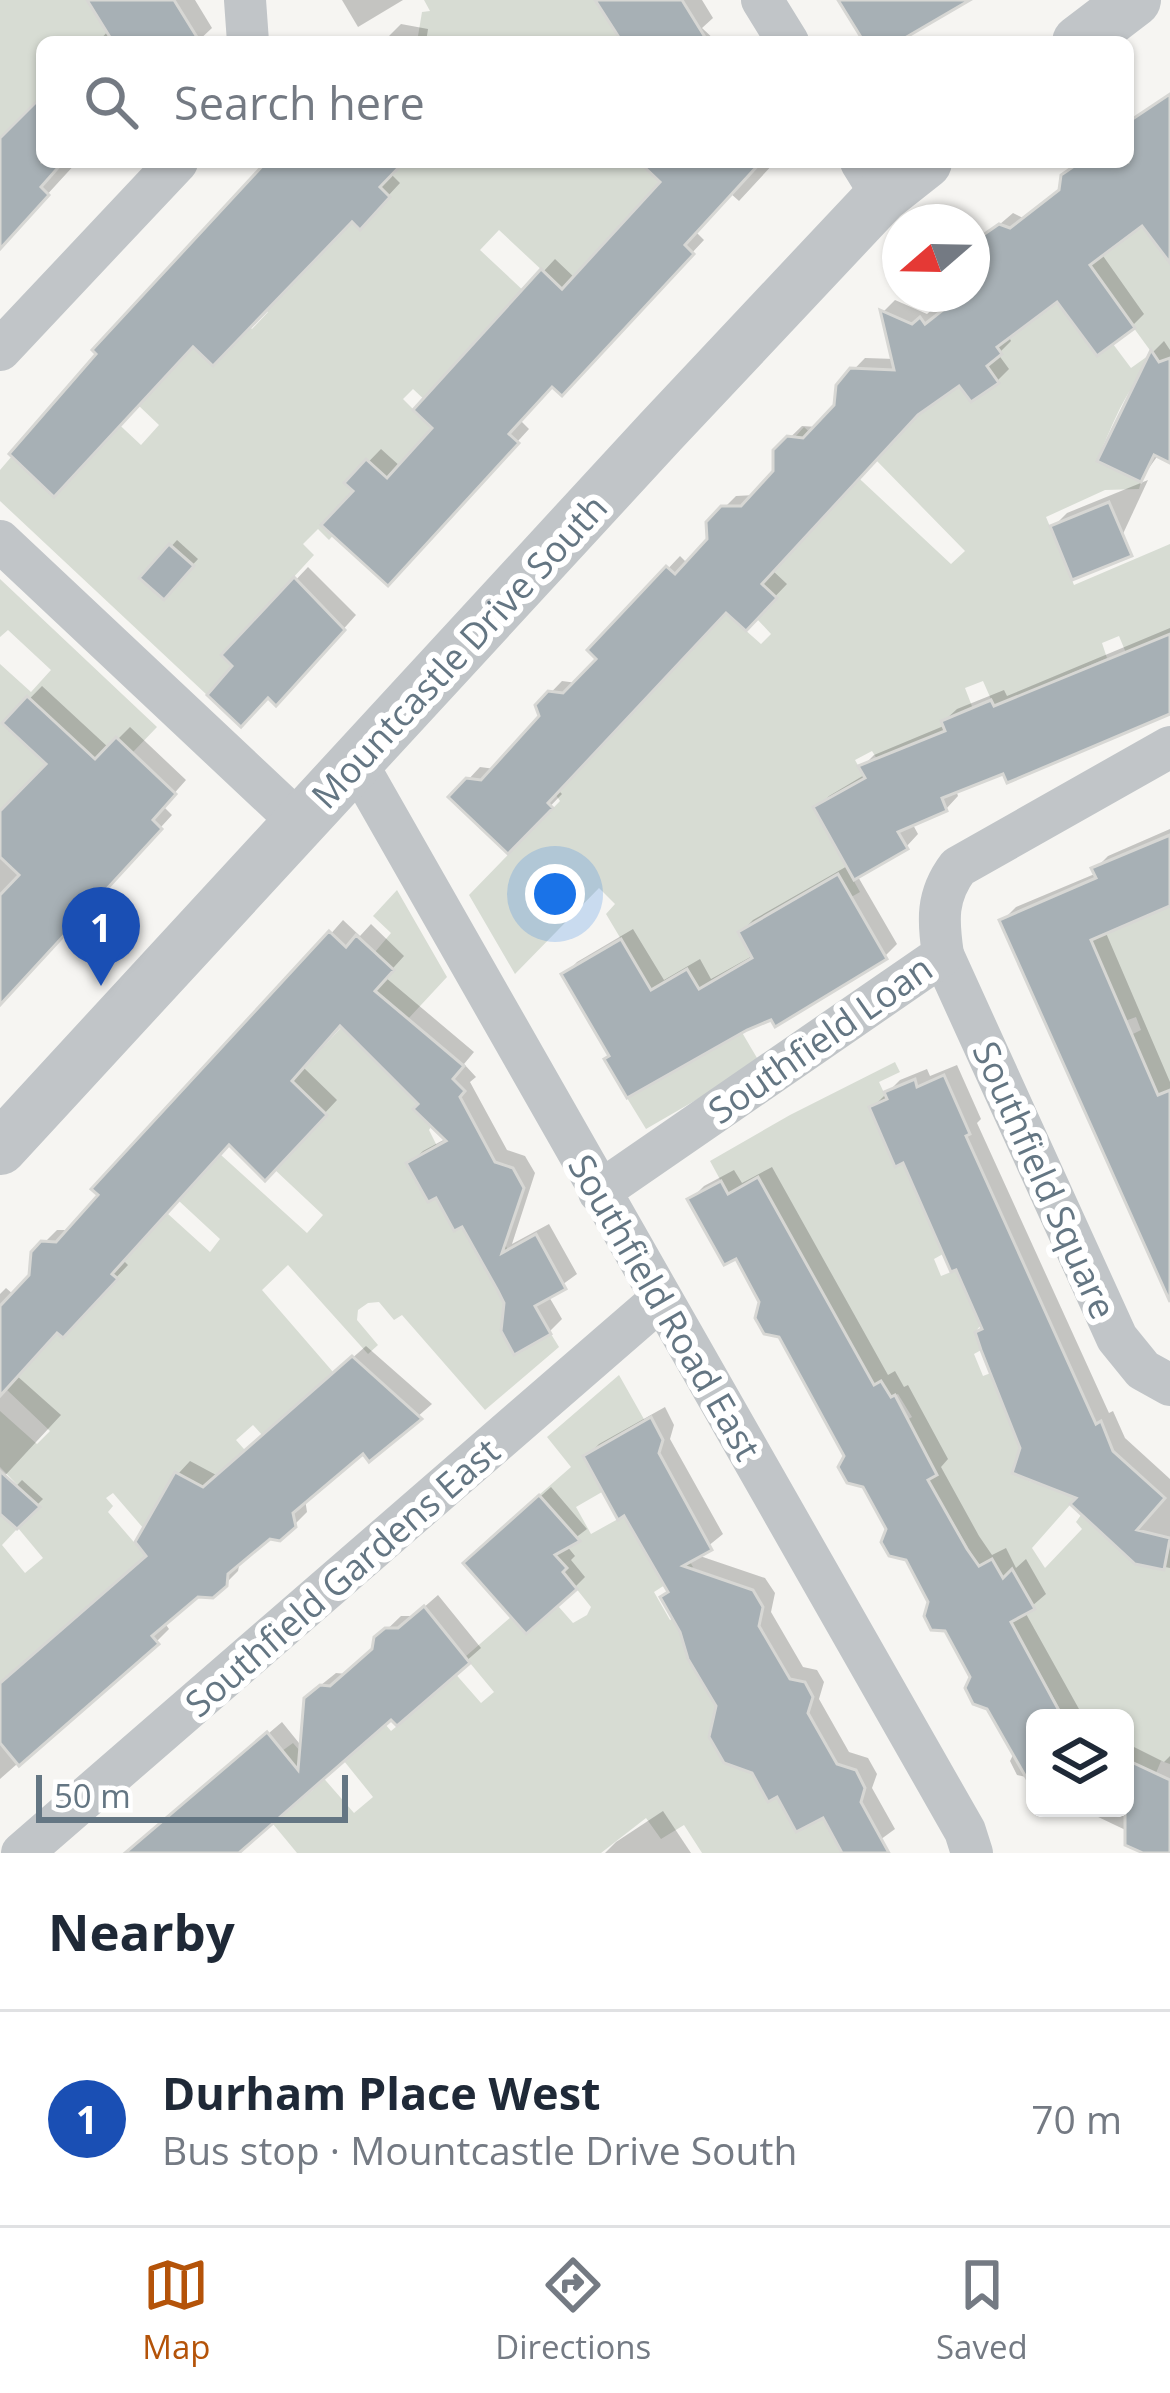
<!DOCTYPE html>
<html lang="en">
<head>
<meta charset="utf-8">
<style>
  body { margin:0; font-family:"Open Sans",sans-serif; background:#f2f2f3; color:#1f2937 }
  .controls { position:absolute; right:36px; bottom:36px; display:grid; overflow:hidden; border-radius:18px; box-shadow:0 3px 9px #0004 }
  .controls button { width:108px; height:108px; display:grid; place-items:center; padding:0; border:0; border-bottom:3px solid #e0e1e3; background:#fff; color:#1f2937; font:60px sans-serif }
  .compass { position:absolute; left:882px; top:204px; width:108px; height:108px; border-radius:50%; background:#fff; box-shadow:0 3px 9px #0004; rotate:250deg }
  .scale { position:absolute; left:36px; bottom:30px; width:312px; box-sizing:border-box; padding-left:12px; border:6px solid #647683; border-top:0; font-size:33px; line-height:42px; white-space:nowrap; color:#647683; -webkit-text-stroke:9px #fff; paint-order:stroke }
  .you { position:absolute; left:555px; top:894px; width:42px; height:42px; margin:-30px; border:9px solid #fff; border-radius:50%; background:#1a73e8; box-shadow:0 0 0 18px #1a73e833 }
  .badge { display:grid; place-items:center; width:78px; height:78px; border-radius:50%; background:#b45309; color:#fff; font-size:39px; font-weight:700 }
  .pin { position:absolute; translate:-50% -99px; filter:drop-shadow(0 3px 6px #0008) }
  .pin::after { content:''; position:absolute; top:63px; width:42px; height:36px; background:inherit; clip-path:polygon(0 0,100% 0,50% 100%) }
  .list { margin:0; padding:0; list-style:none }
  h2 { display:flex; justify-content:space-between; align-items:center; height:156px; margin:0; padding:0 48px; font-size:51px }
  h2 small { font-size:39px; font-weight:400; color:#747a83 }
  .list li { display:grid; grid-template-columns:78px 1fr auto; gap:36px; align-items:center; box-sizing:border-box; height:216px; padding:0 48px; border-top:3px solid #e0e1e3 }
  .list b { display:block; font-size:45px; white-space:nowrap }
  .list p { margin:0; font-size:39px; white-space:nowrap; color:#747a83 }
  .list em { font-size:39px; font-style:normal; color:#747a83 }
  .icon { flex:none; width:66px; height:66px; fill:none; stroke:currentColor; stroke-width:2; stroke-linecap:round; stroke-linejoin:round }
  .map { position:relative; flex:none; width:1170px; height:1853px; overflow:hidden }
  .search { position:absolute; background:#fff; box-shadow:0 3px 9px #0004; left:36px; right:36px; top:36px; height:132px; display:flex; align-items:center; gap:30px; box-sizing:border-box; padding:0 42px; border-radius:18px; color:#747a83; font-size:45px }
  .sheet { height:372px; background:#fff }
  nav { display:flex; justify-content:space-around; align-items:center; box-sizing:border-box; height:168px; border-top:3px solid #e0e1e3; background:#fff; font-size:33px; color:#747a83 }
  nav a { display:grid; justify-items:center; gap:6px }
  nav .on { color:#b45309 }
  .map>svg:first-child { display:block }
  .green { fill:#d7dcd3; fill-rule:evenodd }
  .shadow { fill:#0003 }
  .building { fill:#a7b0b5; stroke:#d7d7d4; stroke-width:3 }
  .lines { fill:none; stroke-linecap:round; stroke-linejoin:round }
  .minor { stroke:#c1c5c8; stroke-width:42 }
  .tertiary { stroke:#c1c5c8; stroke-width:54 }
  .labels { text-anchor:middle; dominant-baseline:central; stroke-width:12; stroke-linejoin:round; paint-order:stroke }
  .street-label { font-size:36px; fill:#647683; stroke:#fff }
</style>
</head>
<body>
<div class="map">
<svg width="1170" height="1853" viewBox="0 0 1170 1853">
  <rect width="100%" height="100%" fill="#f6f5f2"/>
  <g class="green">
    <polygon points="0,0 87,0 113,42 42,42 42,96 27,112 36,137 17,120 0,138"/>
    <polygon points="424,0 595,0 622,42 417,42 422,12 430,11"/>
    <polygon points="395,162 658,162 660,182 633,260 608,238 562,289 499,230 480,250 543,309 443,417 413,389 403,399 432,428 387,478 367,459 344,483 364,501 329,540 318,529 303,544 314,555 222,655 232,666 207,695 0,501 0,470 12,456 55,496 98,450 70,424 95,402 141,445 159,425 138,405 192,346 213,366 231,347 210,327 206,287 252,329 268,312 263,307 293,275 298,279 325,251 327,198 361,229 390,198 380,187 399,167"/>
    <path d="M 1138,221 L 1170,263 L 1170,360 C 1132,363 1113,427 1097,460 L 1141,482 L 1139,489 L 1105,490 L 1046,517 L 1074,585 L 1170,544 L 1170,634 L 1126,653 L 1119,636 L 1102,643 L 1107,658 L 994,706 L 983,681 L 965,688 L 975,714 L 957,714 L 941,721 L 945,731 L 877,759 L 872,751 L 855,760 L 865,778 L 813,808 L 860,892 L 846,900 L 773,918 L 769,914 L 738,932 L 752,958 L 724,1002 L 760,1063 L 646,1129 L 627,1098 L 693,1060 L 606,914 L 615,904 L 599,888 L 515,974 L 469,895 L 560,801 L 556,795 L 613,735 L 588,710 L 597,701 L 622,724 L 668,673 L 656,640 L 680,662 L 726,613 L 761,644 L 771,634 L 757,619 L 777,598 L 761,583 L 850,488 L 795,437 L 804,427 L 951,564 L 965,551 L 876,460 L 925,408 L 959,386 L 972,402 L 998,383 L 987,366 L 987,335 L 1041,314 L 1057,302 L 1113,344 L 1131,368 L 1152,353 L 1085,261 L 1110,242 L 1114,247 L 1128,237 Z"/>
    <path d="M 0,579 L 157,727 L 132,753 L 115,737 L 94,760 L 47,763 L 31,779 L 0,831 L 0,664 L 31,692 L 51,670 L 8,630 L 0,637 ZM 27,696 L 53,720 L 28,747 L 2,723 Z"/>
    <polygon points="397,890 447,977 408,1019 422,1099 413,1109 431,1127 429,1130 437,1146 436,1198 493,1210 497,1229 508,1250 483,1265 513,1318 501,1331 511,1349 518,1353 551,1334 559,1347 485,1410 402,1315 394,1320 379,1302 368,1303 358,1310 357,1320 378,1345 368,1354 288,1265 262,1290 346,1387 328,1378 304,1398 316,1413 263,1436 253,1425 236,1440 251,1457 197,1492 187,1478 171,1479 144,1529 113,1493 106,1498 113,1506 108,1512 170,1584 134,1566 0,1683 0,1514 17,1529 2,1545 25,1573 43,1558 18,1528 39,1507 0,1467 0,1411 37,1444 50,1431 6,1389 50,1341 8,1301 15,1294 64,1338 118,1280 90,1254 100,1243 122,1263 161,1220 120,1181 125,1175 210,1252 220,1239 179,1201 221,1155 307,1233 323,1215 257,1153 311,1132 327,1116 292,1081 393,971 375,952 391,933 373,916"/>
    <polygon points="1084,893 1133,922 1170,906 1170,1097 1167,1091 1158,1095 1133,1034 1141,1030 1136,1017 1125,1021 1091,963"/>
    <path d="M 895,1062 L 900,1072 L 879,1082 L 885,1095 L 891,1093 L 893,1097 L 869,1108 L 895,1166 L 929,1152 L 916,1192 L 943,1254 L 934,1259 L 941,1276 L 956,1270 L 981,1325 L 975,1332 L 983,1349 L 974,1354 L 983,1376 L 1001,1369 L 1016,1406 L 1005,1411 L 1012,1429 L 1028,1448 L 1019,1452 L 1014,1466 L 1018,1475 L 1031,1482 L 1041,1477 L 1044,1481 L 1115,1454 L 1032,1548 L 1045,1568 L 1082,1529 L 1076,1522 L 1081,1515 C 1108,1539 1128,1563 1164,1570 L 1170,1547 L 1170,1764 L 1161,1761 L 1153,1780 L 1125,1759 L 1125,1718 L 1065,1718 L 1011,1622 L 1035,1609 L 1026,1593 L 1006,1585 L 993,1559 L 979,1566 L 928,1480 L 937,1474 L 928,1458 L 897,1426 L 912,1417 L 898,1394 L 891,1397 L 882,1382 L 875,1385 L 871,1379 L 759,1178 L 728,1194 L 710,1161 L 790,1115 Z"/>
    <polygon points="619,1375 645,1421 583,1456 602,1492 576,1507 591,1534 654,1499 630,1526 661,1579 690,1562 693,1567 654,1592 670,1620 678,1616 700,1677 768,1801 777,1797 796,1832 822,1818 842,1853 702,1853 684,1825 661,1839 646,1818 601,1853 297,1853 273,1824 314,1789 282,1751 293,1743 354,1813 373,1797 344,1761 367,1703 391,1731 415,1711 431,1646 481,1703 494,1692 465,1657 511,1617 526,1634 558,1606 573,1623 587,1615 591,1607 563,1572 567,1568 555,1554 579,1540 539,1495 571,1467 547,1437"/>
  </g>
  <g class="shadow">
    <polygon points="90,0 195,0 212,28 197,42 98,42 109,30"/>
    <polygon points="342,0 403,0 358,27"/>
    <polygon points="599,0 702,0 713,18 702,28 717,42 626,42"/>
    <polygon points="401,24 428,29 426,42 383,42"/>
    <polygon points="1170,94 1170,176 1101,253 1144,314 1133,325 1058,298 1008,335 1011,341 998,354 1009,369 997,381 960,382 919,411 772,570 787,584 746,627 726,609 558,790 562,794 508,850 452,797 480,767 495,769 542,717 538,706 562,681 577,683 600,659 591,650 680,556 688,564 711,540 709,523 736,496 755,495 776,472 776,451 802,426 817,427 837,406 838,386 865,358 895,359 884,311 895,300 927,314 949,294 972,294 972,259 986,248 986,236 1013,213 1023,218 1062,188 1064,176 1079,162 1128,162 1131,124"/>
    <polygon points="42,101 42,162 77,162 0,246 0,145"/>
    <polygon points="271,162 401,162 390,173 400,183 360,226"/>
    <polygon points="663,162 775,162 739,201 730,193 695,231 704,240 562,392 552,384 520,420 529,429 400,570 357,491 348,483 381,449 401,467 437,428 543,272 555,259 576,279 665,182"/>
    <polygon points="1164,341 1170,350 1170,451 1159,454 1141,479 1101,459 1153,352"/>
    <polygon points="1148,480 1115,551 1053,527 1067,513"/>
    <polygon points="177,540 198,559 164,596 143,578"/>
    <polygon points="308,567 356,615 289,690 237,666 225,655"/>
    <polygon points="1170,628 1170,713 956,790 958,796 946,809 912,823 918,834 906,847 857,875 897,944 885,956 773,1016 612,1055 565,974 577,962 633,929 664,980 700,959 711,979 754,955 741,932 753,920 849,865 817,808 829,796 866,774 862,767 874,755 946,725 944,721 957,709 1004,690 1007,696"/>
    <polygon points="42,686 109,748 130,727 186,780 163,806 172,815 0,1003 0,814 50,764 6,723"/>
    <polygon points="1170,829 1170,903 1106,933 1170,1082 1170,1297 1003,920 1016,907 1097,873 1095,869 1108,856"/>
    <polygon points="343,920 360,936 371,924 404,956 385,977 474,1052 464,1064 476,1077 470,1082 507,1150 525,1156 535,1173 512,1244 549,1224 577,1274 548,1295 562,1319 549,1332 508,1303 463,1223 410,1163 423,1151 447,1138 422,1103 341,1022 303,1067 337,1100 265,1177 229,1142 123,1260 128,1265 63,1334 58,1329 16,1375 61,1415 0,1481 0,1294 6,1288 14,1295 32,1276 34,1253 57,1230 70,1230"/>
    <polygon points="957,1065 981,1119 977,1123 1109,1413 1113,1411 1125,1438 1170,1479 1170,1568 1137,1561 1081,1497 1023,1448 978,1332 984,1326 905,1159 872,1108 900,1080 927,1069 930,1076"/>
    <polygon points="772,1167 888,1375 895,1371 904,1387 908,1385 948,1459 941,1467 979,1536 992,1555 1006,1548 1016,1568 1026,1559 1046,1594 1025,1612 1084,1718 1035,1718 1035,1779 1017,1775 1010,1761 1015,1751 737,1255 691,1199 704,1186 734,1170 742,1183"/>
    <polygon points="366,1346 432,1404 370,1458 363,1450 305,1499 307,1512 294,1525 269,1536 240,1561 238,1571 225,1584 197,1593 164,1622 169,1629 157,1641 0,1779 0,1685 150,1555 178,1474 190,1461 218,1476"/>
    <polygon points="665,1407 674,1425 670,1439 723,1534 697,1555 765,1578 775,1593 771,1612 803,1667 817,1670 824,1682 819,1699 849,1752 868,1758 877,1774 872,1788 895,1829 862,1853 845,1853 824,1814 720,1705 671,1591 625,1512 586,1457 599,1444"/>
    <polygon points="22,1480 43,1499 17,1525 0,1510 0,1503"/>
    <polygon points="551,1487 587,1529 566,1545 575,1556 571,1560 585,1577 575,1587 477,1553"/>
    <polygon points="438,1595 481,1648 397,1722 391,1715 237,1853 127,1853 282,1722 303,1748 321,1685 336,1673 346,1674 375,1648 377,1639 401,1616 414,1616"/>
    <polygon points="1132,1746 1164,1762 1170,1756 1170,1838 1164,1853 1141,1853 1136,1835 1094,1815 1097,1808 1125,1808 1125,1753"/>
    <polygon points="663,1811 691,1853 605,1853 616,1842"/>
  </g>
  <g class="building">
    <polygon points="87,0 174,0 200,42 113,42"/>
    <polygon points="595,0 682,0 708,42 622,42"/>
    <polygon points="838,0 970,0 898,42 864,42"/>
    <polygon points="1170,94 1170,263 1142,226 1090,265 1135,328 1097,356 1057,302 997,347 1002,354 987,366 999,383 971,402 959,386 918,415 762,584 777,598 746,631 726,613 548,803 553,808 508,854 448,797 466,778 481,780 539,716 535,705 548,691 563,693 596,659 587,650 666,566 675,574 707,539 706,522 721,506 741,506 773,471 773,450 787,436 803,438 834,405 836,385 850,368 894,370 880,310 912,324 920,317 925,324 963,294 972,294 972,258 983,250 983,235 999,224 1010,228 1059,190 1061,175 1080,162 1128,162 1128,122"/>
    <polygon points="42,96 42,162 63,162 41,187 49,195 0,249 0,138"/>
    <polygon points="266,162 404,162 380,187 390,197 360,230 352,222 213,366 193,347 54,497 9,454 96,354 92,350"/>
    <polygon points="639,162 761,162 685,245 694,254 562,396 552,387 509,434 519,443 388,586 321,525 353,491 344,483 366,459 387,478 432,428 413,410 541,269 562,289 660,182"/>
    <polygon points="1151,350 1159,362 1170,358 1170,463 1154,455 1141,482 1097,461"/>
    <polygon points="1109,502 1132,556 1072,580 1050,526"/>
    <polygon points="169,544 194,566 164,600 139,578"/>
    <polygon points="294,577 345,630 276,706 268,698 241,727 207,695 232,666 221,655"/>
    <polygon points="1170,634 1170,714 1007,783 1003,774 942,798 947,811 898,832 908,849 854,880 813,807 865,778 858,766 945,731 941,721 991,700 994,706"/>
    <polygon points="27,696 95,759 116,737 176,794 153,820 162,829 0,1005 0,895 19,875 0,857 0,811 46,764 2,723"/>
    <polygon points="1170,835 1170,906 1091,940 1158,1095 1170,1090 1170,1302 999,920 1096,878 1091,868"/>
    <polygon points="838,874 887,959 775,1027 771,1020 747,1030 627,1098 604,1059 609,1056 561,974 621,939 651,990 687,969 699,989 752,958 738,932"/>
    <polygon points="329,931 346,947 356,935 394,970 375,991 464,1066 453,1079 465,1091 460,1097 495,1162 513,1168 524,1188 502,1253 536,1234 566,1289 535,1306 551,1334 514,1355 501,1331 504,1303 498,1291 462,1227 454,1231 436,1198 428,1202 406,1163 446,1141 413,1109 418,1104 340,1026 292,1081 327,1115 265,1181 229,1145 112,1274 118,1279 63,1338 57,1333 0,1396 0,1306 29,1275 31,1252 41,1241 56,1242 98,1195 91,1189"/>
    <polygon points="944,1075 970,1134 966,1136 1096,1424 1101,1421 1113,1451 1165,1498 1137,1530 1170,1538 1164,1570 1135,1564 1070,1504 1076,1498 1012,1473 1020,1448 981,1350 975,1332 982,1329 956,1270 951,1272 903,1163 895,1167 869,1107 887,1099 884,1092 915,1079 917,1087"/>
    <polygon points="758,1177 874,1385 881,1381 891,1397 895,1395 937,1475 928,1480 967,1549 979,1566 992,1559 1003,1578 1012,1569 1035,1609 1011,1622 1063,1718 1035,1718 1035,1793 987,1709 973,1704 965,1688 970,1677 945,1631 931,1630 924,1616 928,1602 906,1560 889,1556 881,1542 886,1529 863,1487 847,1483 838,1467 844,1456 779,1337 764,1334 755,1318 759,1302 736,1259 724,1265 687,1199 721,1181 728,1194"/>
    <polygon points="352,1356 422,1419 369,1462 363,1454 293,1513 296,1527 280,1541 270,1539 228,1574 227,1586 213,1598 198,1597 152,1636 159,1644 19,1766 0,1743 0,1683 146,1556 135,1542 175,1472 203,1487"/>
    <polygon points="651,1417 663,1440 659,1453 712,1550 683,1566 753,1590 763,1607 759,1626 790,1679 805,1682 813,1697 808,1713 837,1764 856,1770 865,1788 861,1802 889,1853 842,1853 823,1818 796,1832 777,1797 768,1802 752,1773 724,1763 709,1737 716,1706 688,1659 680,1632 660,1597 668,1592 624,1516 618,1520 583,1456"/>
    <polygon points="0,1471 40,1507 17,1529 0,1514"/>
    <polygon points="539,1495 580,1541 555,1555 567,1568 563,1572 577,1589 526,1634 463,1563"/>
    <polygon points="424,1606 470,1663 397,1726 391,1720 239,1853 125,1853 267,1732 298,1770 304,1698 320,1685 330,1686 372,1649 374,1637 385,1628 398,1628"/>
    <polygon points="1125,1759 1170,1780 1170,1853 1143,1853 1125,1845"/>
  </g>
  <g class="lines">
    <g class="minor">
      <polyline points="245,0 248,42"/>
      <polyline points="762,0 788,42"/>
      <polyline points="861,162 882,196"/>
      <polyline points="0,350 177,162"/>
      <polyline points="0,541 300,823"/>
      <polyline points="356,762 965,1831 972,1853"/>
      <polyline points="943,955 1117,1338 1143,1370 1170,1385"/>
      <path d="M 599,1192 L 943,955 C 938,921 936,896 958,867 L 1170,747"/>
      <polyline points="22,1853 661,1299"/>
    </g>
    <g class="tertiary">
      <polyline points="1079,42 1134,0"/>
      <polyline points="0,1148 661,431 882,196 925,162"/>
    </g>
  </g>
  <g class="labels">
    <g class="street-label">
      <text transform="translate(459 651) rotate(-47)">Mountcastle Drive South</text>
      <text transform="translate(820 1039) rotate(-35)">Southfield Loan</text>
      <text transform="translate(1045 1180) rotate(66)">Southfield Square</text>
      <text transform="translate(665 1307) rotate(60)">Southfield Road East</text>
      <text transform="translate(342 1577) rotate(-41)">Southfield Gardens East</text>
    </g>
  </g>
</svg>
<div class="controls">
<button><svg class="icon" aria-label="layers" viewBox="0 0 24 24"><path d="M12 4l9 5-9 5-9-5zM3 14l9 5 9-5"/></svg></button>
</div>
<svg class="compass" viewBox="-18 -18 36 36"><path d="M0-13l5 13h-10z" fill="#e53935"/><path d="M0 13l5-13h-10z" fill="#747a83"/></svg>
<div class="scale">50 m</div>
<div class="you"></div>
<div class="pin badge" style="left:101px;top:986px;background:#1a4fb4">1</div>
<div class="search"><svg class="icon" aria-label="search" viewBox="0 0 24 24"><circle cx="10" cy="10" r="6"/><path d="M15 15l6 6"/></svg>Search here</div>
</div>
<section class="sheet">
<h2>Nearby<small></small></h2>
<ul class="list">
<li><span class="badge" style="background:#1a4fb4">1</span><div><b>Durham Place West</b><p>Bus stop · Mountcastle Drive South</p></div><em>70 m</em></li>
</ul>
</section>
<nav>
<a class="on"><svg class="icon" aria-label="map" viewBox="0 0 24 24"><path d="M3 6l6-2 6 2 6-2v14l-6 2-6-2-6 2zM9 4v14M15 6v14"/></svg>Map</a>
<a><svg class="icon" aria-label="directions" viewBox="0 0 24 24"><path d="M12 3l9 9-9 9-9-9zM9 14v-3h6M13 9l2 2-2 2"/></svg>Directions</a>
<a><svg class="icon" aria-label="saved" viewBox="0 0 24 24"><path d="M7 4h10v16l-5-4-5 4z"/></svg>Saved</a>
</nav>
</body>
</html>
